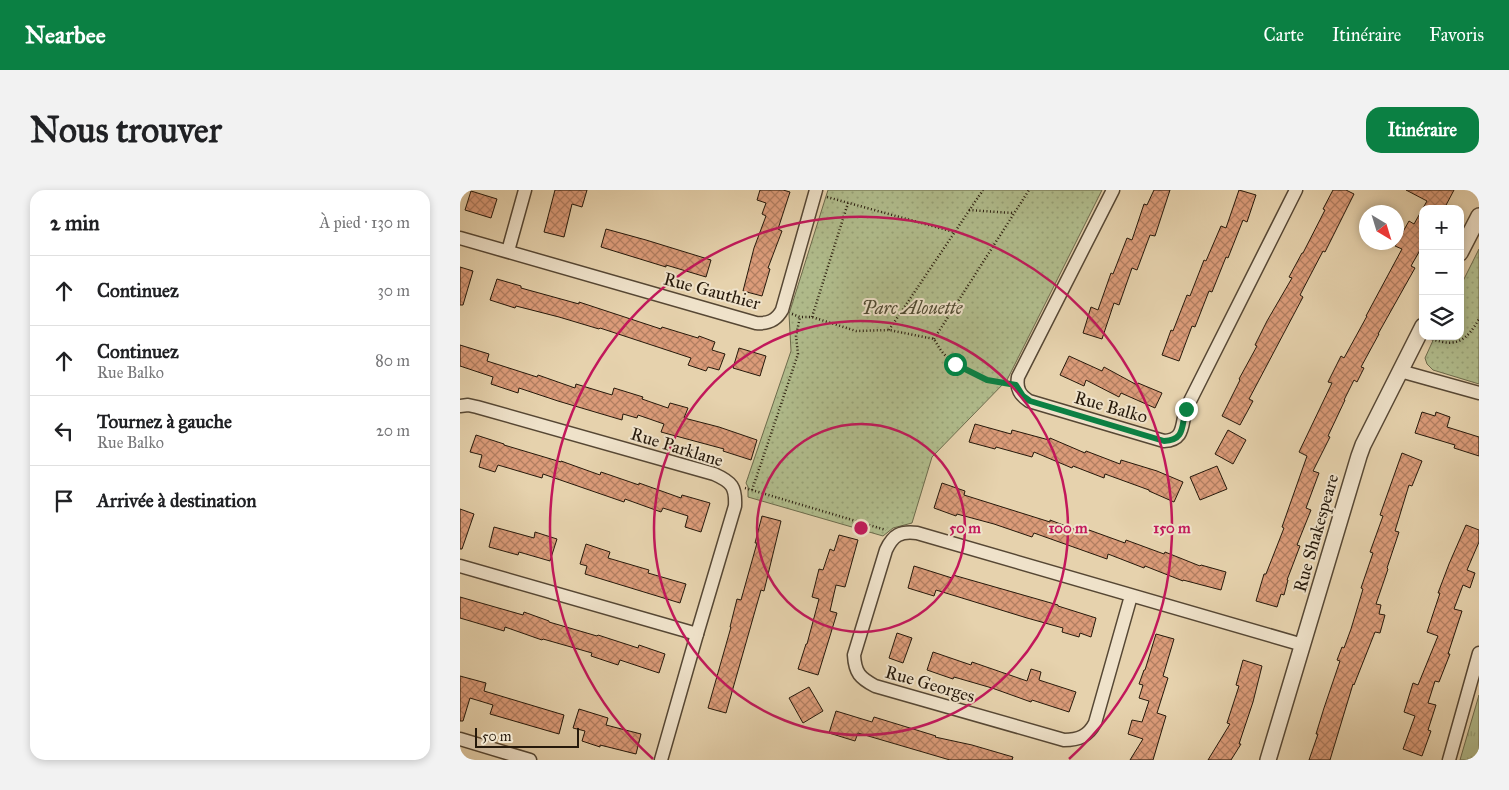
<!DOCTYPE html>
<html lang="fr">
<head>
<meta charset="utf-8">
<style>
  body { margin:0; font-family:"IM FELL Great Primer",serif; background:#f2f2f2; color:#202124 }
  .controls { position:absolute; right:15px; top:15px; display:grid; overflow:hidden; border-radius:10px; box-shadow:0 2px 8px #0003 }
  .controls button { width:45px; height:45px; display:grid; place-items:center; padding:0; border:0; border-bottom:1px solid #e0e0e0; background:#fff; color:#202124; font:25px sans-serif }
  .compass { position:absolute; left:899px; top:15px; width:45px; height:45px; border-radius:50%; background:#fff; box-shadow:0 2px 8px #0003; rotate:142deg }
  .scale { position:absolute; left:15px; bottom:12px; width:104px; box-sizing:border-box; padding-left:5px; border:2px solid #26190b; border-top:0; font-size:14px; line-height:18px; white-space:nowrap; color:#26190b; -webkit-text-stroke:4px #efe2ca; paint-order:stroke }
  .stop { position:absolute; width:15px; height:15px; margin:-11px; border:4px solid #0b8043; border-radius:50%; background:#fff }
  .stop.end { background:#0b8043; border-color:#fff; box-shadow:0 1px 5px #0008 }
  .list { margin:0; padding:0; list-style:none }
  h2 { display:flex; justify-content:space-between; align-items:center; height:65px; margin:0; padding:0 20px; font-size:21px }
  h2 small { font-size:16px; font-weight:400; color:#757577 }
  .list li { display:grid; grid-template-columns:32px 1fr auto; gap:15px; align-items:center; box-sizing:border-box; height:70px; padding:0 20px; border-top:1px solid #e0e0e0 }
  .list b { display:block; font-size:19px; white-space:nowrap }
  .list p { margin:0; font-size:16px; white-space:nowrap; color:#757577 }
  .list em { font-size:16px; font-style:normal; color:#757577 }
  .icon { flex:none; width:28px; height:28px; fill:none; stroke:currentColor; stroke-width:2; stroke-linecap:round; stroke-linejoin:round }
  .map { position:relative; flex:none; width:1019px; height:570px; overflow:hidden; border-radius:15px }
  header { display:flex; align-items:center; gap:30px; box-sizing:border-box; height:70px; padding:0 25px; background:#0b8043; color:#fff }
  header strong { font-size:24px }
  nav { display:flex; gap:28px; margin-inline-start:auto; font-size:18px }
  .intro { display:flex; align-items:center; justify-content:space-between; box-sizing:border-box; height:120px; padding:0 30px }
  h1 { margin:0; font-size:35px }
  .button { padding:12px 22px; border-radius:15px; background:#0b8043; color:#fff; font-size:18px; font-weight:700 }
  main { display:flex; gap:30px; padding:0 30px }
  aside { flex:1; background:#fff; border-radius:15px; box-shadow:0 2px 8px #0003 }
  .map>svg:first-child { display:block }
  .grass { fill:url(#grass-tufts); stroke:#6c6b4c }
  .park { fill:url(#park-dots); stroke:#6c6b4c }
  .building { fill:url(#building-cross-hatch); stroke:#26190b }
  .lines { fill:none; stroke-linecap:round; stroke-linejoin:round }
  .minor-casing { stroke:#564734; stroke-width:15 }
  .tertiary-casing { stroke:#564734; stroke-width:18 }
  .path { stroke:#26190b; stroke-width:2.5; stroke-dasharray:1 2.5; stroke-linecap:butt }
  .minor { stroke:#efe2ca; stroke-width:12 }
  .tertiary { stroke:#efe2ca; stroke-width:15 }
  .route { stroke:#0b8043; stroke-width:6 }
  .ring { fill:none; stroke:#c2185b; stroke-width:2.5 }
  .labels { text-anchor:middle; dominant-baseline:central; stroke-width:4; stroke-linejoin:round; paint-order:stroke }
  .street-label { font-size:18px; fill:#26190b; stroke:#efe2ca }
  .park-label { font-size:18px; font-style:italic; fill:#504a32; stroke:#efe2ca }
  .centre { fill:#c2185b; stroke:#efe2ca; stroke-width:2.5 }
  .ring-label { font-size:15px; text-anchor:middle; font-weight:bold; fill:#c2185b; stroke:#efe2ca; stroke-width:4; stroke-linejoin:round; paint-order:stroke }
</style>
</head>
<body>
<header>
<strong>Nearbee</strong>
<nav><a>Carte</a><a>Itinéraire</a><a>Favoris</a></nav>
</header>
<div class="intro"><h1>Nous trouver</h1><a class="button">Itinéraire</a></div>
<main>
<aside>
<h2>2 min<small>À pied · 130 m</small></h2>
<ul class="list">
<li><svg class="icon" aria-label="ahead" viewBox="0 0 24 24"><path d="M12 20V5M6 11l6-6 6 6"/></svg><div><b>Continuez</b></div><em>30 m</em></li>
<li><svg class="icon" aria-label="ahead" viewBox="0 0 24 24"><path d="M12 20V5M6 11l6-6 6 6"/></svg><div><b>Continuez</b><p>Rue Balko</p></div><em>80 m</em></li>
<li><svg class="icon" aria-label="left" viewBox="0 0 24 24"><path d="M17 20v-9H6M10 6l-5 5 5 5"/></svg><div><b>Tournez à gauche</b><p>Rue Balko</p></div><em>20 m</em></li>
<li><svg class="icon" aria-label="arrive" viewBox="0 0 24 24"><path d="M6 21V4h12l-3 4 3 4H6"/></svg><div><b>Arrivée à destination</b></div></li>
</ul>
</aside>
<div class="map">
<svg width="1019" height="570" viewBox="0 0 1019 570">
  <defs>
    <pattern id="grass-tufts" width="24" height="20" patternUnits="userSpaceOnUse" patternTransform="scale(1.25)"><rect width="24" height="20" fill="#b1bd8d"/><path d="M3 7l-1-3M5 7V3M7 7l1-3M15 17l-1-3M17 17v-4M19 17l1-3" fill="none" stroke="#98a278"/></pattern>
    <pattern id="park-dots" width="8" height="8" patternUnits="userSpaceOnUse" patternTransform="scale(1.25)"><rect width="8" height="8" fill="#b1bd8d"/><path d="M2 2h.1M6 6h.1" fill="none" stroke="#98a278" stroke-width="1.8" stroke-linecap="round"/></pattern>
    <pattern id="building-cross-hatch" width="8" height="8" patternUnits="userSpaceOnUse" patternTransform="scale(1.25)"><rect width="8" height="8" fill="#db9b79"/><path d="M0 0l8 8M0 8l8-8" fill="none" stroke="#b17e61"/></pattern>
  </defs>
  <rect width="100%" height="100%" fill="#e6d2ad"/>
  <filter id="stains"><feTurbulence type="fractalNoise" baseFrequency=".004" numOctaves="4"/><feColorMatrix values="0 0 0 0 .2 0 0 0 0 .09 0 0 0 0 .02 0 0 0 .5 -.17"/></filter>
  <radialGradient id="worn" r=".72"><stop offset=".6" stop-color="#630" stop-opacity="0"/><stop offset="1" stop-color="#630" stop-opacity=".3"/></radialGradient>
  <polygon class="grass" points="1019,505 1019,570 1000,570"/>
  <g class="park">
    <polygon points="368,0 642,0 547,190 472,267 452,333 433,338 423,346 288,307 288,297 286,293 331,161 329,124"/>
    <polygon points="1019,59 1019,194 973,180 967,174 965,168 975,146 1000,146 1000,97"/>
  </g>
  <g class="building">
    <polygon points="95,0 127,0 122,17 112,14 104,47 84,42"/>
    <polygon points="300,0 323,0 330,2 318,39 322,41 308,78 310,79 302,106 283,101 294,58 306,26 302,24 306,13 297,10"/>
    <polygon points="694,0 710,0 695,46 690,45 677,80 672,78 659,115 654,113 642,149 623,143 631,117 638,120 651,83 653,84 667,48 672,50 684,14 687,15"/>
    <polygon points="779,0 796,5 787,32 783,30 768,68 766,67 752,102 749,101 735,137 732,136 719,171 702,165 711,140 713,141 727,105 730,106 744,70 746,71 761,36 766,38"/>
    <polygon points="873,0 886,0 894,4 865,62 863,61 840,105 843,107 789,209 793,211 780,235 762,226 780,190 779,189 797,156 795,155 807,131 832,88 829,87 842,63 843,63 865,20 863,19"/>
    <polygon points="946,0 994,0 984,19 963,19 963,55 951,76 955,78 918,144 919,144 901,177 904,178 897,192 894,190 884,210 885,210 868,246 870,247 853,281 859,283 846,318 851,320 837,355 840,356 827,390 828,390 824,405 821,404 817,417 796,411 804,384 806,384 824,338 822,337 847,266 839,262 872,193 868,192 881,166 884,168 907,126 906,126 942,59 935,56 949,31 954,34 967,11"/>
    <polygon points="11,1 37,9 31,28 5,20"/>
    <polygon points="146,39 186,50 251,70 246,87 206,75 206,77 141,57"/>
    <polygon points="0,77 13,81 3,115 0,115"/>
    <polygon points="37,89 61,96 61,98 119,114 119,112 201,139 202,137 238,148 239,146 255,152 252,160 265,164 259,180 248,177 246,181 228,175 231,168 140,138 139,139 99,127 56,116 55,118 30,110"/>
    <polygon points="0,155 29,164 27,171 77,187 78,185 115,198 116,194 152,205 154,198 183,207 182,209 208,218 210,213 228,218 224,228 259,237 297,250 291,270 263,261 264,259 201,242 204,234 178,225 177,228 163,224 162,230 98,211 59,198 58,203 31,194 33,187 0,176"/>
    <polygon points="279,158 306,166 300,186 273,178"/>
    <polygon points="609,166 642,181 644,177 677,195 678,193 702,203 695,218 661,203 659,207 626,190 624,196 600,185"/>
    <polygon points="962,222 975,226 976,222 990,227 987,237 1019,247 1019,266 994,258 995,255 955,243"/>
    <polygon points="515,234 551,244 552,240 589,250 590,248 625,263 626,261 660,274 661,270 697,281 723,292 714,312 689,301 689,300 645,284 644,288 613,276 612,278 574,262 572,267 536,257 535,259 509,252"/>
    <polygon points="768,240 786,250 773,274 755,264"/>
    <polygon points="16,245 44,254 44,255 101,272 101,271 140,285 141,282 179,295 179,293 221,308 222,305 250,313 241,342 225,337 228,326 203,318 201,322 165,309 164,312 83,284 82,288 38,275 35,282 19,277 22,265 10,262"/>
    <polygon points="942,263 962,271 952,296 949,295 935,341 939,342 927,378 928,379 916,414 921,415 919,424 925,425 920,443 915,442 894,495 893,494 870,570 849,570 858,544 856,544 864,518 880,471 877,470 882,457 884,458 891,439 903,399 901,398 913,363 910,362 923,326 920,325"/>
    <polygon points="757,276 767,299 740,310 730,287"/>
    <polygon points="482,293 505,301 504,305 590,332 590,330 627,344 629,340 665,353 666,350 704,364 705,362 740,376 741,375 766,382 761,400 723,390 723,391 685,376 684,378 648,364 647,369 574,343 572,347 534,334 497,324 496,326 474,318"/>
    <polygon points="0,319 14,324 2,359 0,359"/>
    <polygon points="302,326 321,331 304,401 301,400 266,523 248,518 271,437 270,437 277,409 281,410 297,353 295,353"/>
    <polygon points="1006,335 1019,340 1019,352 1007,380 1015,383 1010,398 1003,395 994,419 1002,421 988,464 990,464 979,492 975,491 968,513 976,515 968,540 971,541 962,566 943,559 955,526 944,522 953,493 958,495 978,446 967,442 980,403 978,403 989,374"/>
    <polygon points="34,337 74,348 75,342 97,349 90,371 59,362 58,365 29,357"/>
    <polygon points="379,345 398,350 385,397 376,395 370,421 377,423 358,485 338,479 346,454 347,454 359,409 352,407 359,379 363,380 370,359 374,361"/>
    <polygon points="126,354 150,362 148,368 189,380 188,383 226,394 220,413 125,384 127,376 120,374"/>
    <polygon points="454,376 492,388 493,385 598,415 598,416 636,428 631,447 620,443 619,447 602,442 603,438 567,428 476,400 474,406 448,398"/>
    <polygon points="0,407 63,425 64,422 89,431 89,432 137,446 138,445 178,458 179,455 205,464 199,483 160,470 158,475 131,466 132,463 83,449 82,450 45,437 44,441 0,428"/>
    <polygon points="437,443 452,448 443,473 429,468"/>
    <polygon points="696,444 714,449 703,486 708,488 697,523 706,526 693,570 670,570 683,549 668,544 672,530 682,532 689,511 679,508 683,495 679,494 684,480 685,480"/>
    <polygon points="473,462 511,475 512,472 567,491 571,479 581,482 579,490 616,502 609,522 572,510 571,512 532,498 494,487 493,489 467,480"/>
    <polygon points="783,470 802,476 793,512 779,554 781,554 771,570 748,570 770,534 767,533 779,496 776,495"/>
    <polygon points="0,486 26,493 24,501 104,525 99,544 30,524 33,515 10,508 3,531 0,531"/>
    <polygon points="349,497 363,521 343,533 329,508"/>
    <polygon points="119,519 148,528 146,535 181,544 176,564 140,555 140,557 122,551 125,541 113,538"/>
    <polygon points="376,521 412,532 414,527 476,546 475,547 512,555 553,567 552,570 490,570 398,543 395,551 369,543"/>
  </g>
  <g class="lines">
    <g class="minor-casing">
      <g id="minor">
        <path d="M 653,0 L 558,187 C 556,199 560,205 569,211 L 704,251 C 725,250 721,235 726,219 L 836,0"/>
        <path d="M 0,48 L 296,133 C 308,134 316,131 322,120 L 356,0"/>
        <polyline points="48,61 65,0"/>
        <polyline points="940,181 1019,203"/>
        <path d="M 0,216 L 8,215 L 17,217 L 254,284 C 272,292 276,297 275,316 L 237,444 L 201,570"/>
        <polyline points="0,376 237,444"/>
        <path d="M 671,406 L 635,533 C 628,546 619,550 604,550 L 415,496 C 400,488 395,483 394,465 L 426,360 C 433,345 440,341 457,343 L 843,455"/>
        <polyline points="0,549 70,570"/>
        <polyline points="989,570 1019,463"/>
      </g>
    </g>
    <g class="tertiary-casing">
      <g id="tertiary">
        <polyline points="1000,63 1019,26"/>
        <polyline points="808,570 899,266 903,255 963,136"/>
      </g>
    </g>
    <g class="path">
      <polyline points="367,7 494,42"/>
      <polyline points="509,20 553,23"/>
      <path d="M 332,124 L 340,127 L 352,127 L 396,141 L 429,140 L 474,149 C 478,156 482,163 488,168 C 503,183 525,189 545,193"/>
      <polyline points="352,127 388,13"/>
      <polyline points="429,140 523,0"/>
      <polyline points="474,149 569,0"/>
      <path d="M 972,149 C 997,158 1007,150 1019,129"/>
      <polyline points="285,298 426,340"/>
      <polyline points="292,300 338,164 336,146 340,127"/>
    </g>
    <use href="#minor" class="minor"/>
    <use href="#tertiary" class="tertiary"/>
  </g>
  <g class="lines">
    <path class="route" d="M 495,174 L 527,190 L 556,195 L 563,206 L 570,211 L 704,251 C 726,250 721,235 726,219"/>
  </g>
  <g class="ring">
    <circle cx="401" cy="338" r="104"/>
    <circle cx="401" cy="338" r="207"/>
    <path d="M193 569A311 311 0 1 1 609 569"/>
  </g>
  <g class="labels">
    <g class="street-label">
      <text transform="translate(252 101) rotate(15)">Rue Gauthier</text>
      <text transform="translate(651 217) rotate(16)">Rue Balko</text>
      <text transform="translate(217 257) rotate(17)">Rue Parklane</text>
      <text transform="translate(856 343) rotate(-74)">Rue Shakespeare</text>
      <text transform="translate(470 494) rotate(16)">Rue Georges</text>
    </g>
    <g class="park-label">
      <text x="452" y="118">Parc Alouette</text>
    </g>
  </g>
  <circle cx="401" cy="338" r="8" class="centre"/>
  <g class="ring-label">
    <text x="505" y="343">50 m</text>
    <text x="608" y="343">100 m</text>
    <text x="712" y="343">150 m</text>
  </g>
  <rect width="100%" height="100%" filter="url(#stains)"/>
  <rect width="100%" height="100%" fill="url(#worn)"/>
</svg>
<div class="controls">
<button>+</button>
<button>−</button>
<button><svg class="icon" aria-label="layers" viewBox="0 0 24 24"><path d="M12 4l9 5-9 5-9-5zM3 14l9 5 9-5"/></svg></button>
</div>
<svg class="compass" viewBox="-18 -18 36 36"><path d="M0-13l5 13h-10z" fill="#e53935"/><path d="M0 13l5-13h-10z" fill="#757577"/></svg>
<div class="scale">50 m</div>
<div class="stop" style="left:495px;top:174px"></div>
<div class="stop end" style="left:726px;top:219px"></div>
</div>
</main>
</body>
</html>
